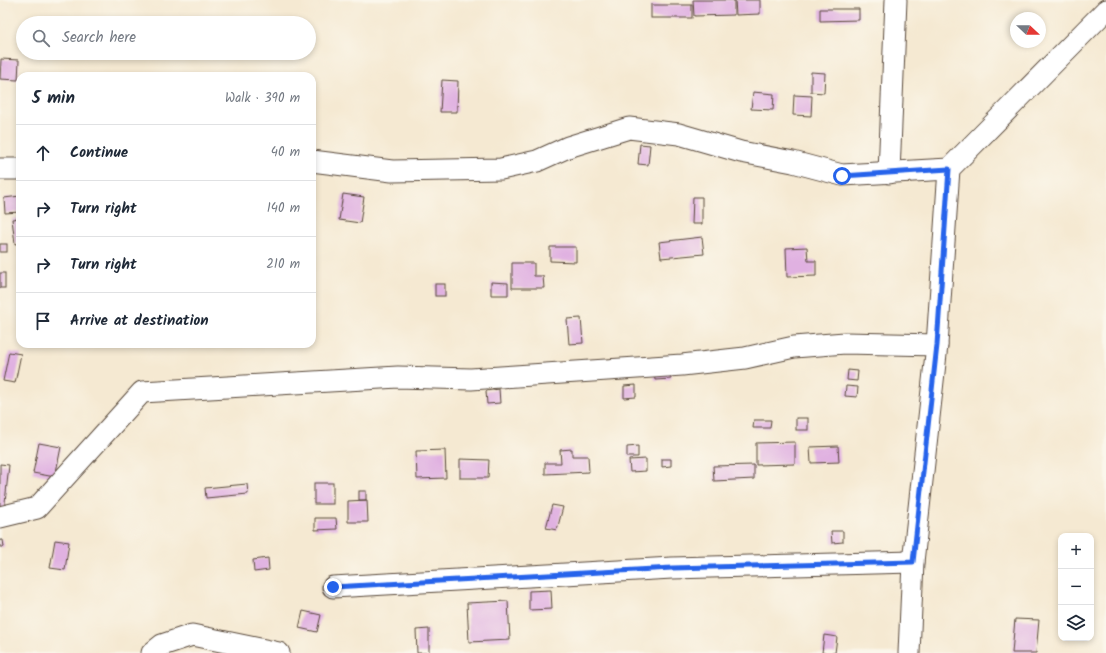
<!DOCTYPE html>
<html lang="en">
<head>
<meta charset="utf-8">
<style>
  body { margin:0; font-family:Kalam,sans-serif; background:#f2f2f3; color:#1f2937 }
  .controls { position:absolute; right:12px; bottom:12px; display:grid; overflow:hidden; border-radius:8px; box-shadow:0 2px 6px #0003 }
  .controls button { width:36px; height:36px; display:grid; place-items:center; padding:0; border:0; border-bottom:1px solid #e0e1e3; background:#fff; color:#1f2937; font:20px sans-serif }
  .compass { position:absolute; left:1010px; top:12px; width:36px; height:36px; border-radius:50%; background:#fff; box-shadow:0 2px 6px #0003; rotate:112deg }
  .stop { position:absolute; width:12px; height:12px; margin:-9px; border:3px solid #2563eb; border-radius:50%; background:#fff }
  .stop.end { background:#2563eb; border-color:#fff; box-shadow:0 1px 4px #0008 }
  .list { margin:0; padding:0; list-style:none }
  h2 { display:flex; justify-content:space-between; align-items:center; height:52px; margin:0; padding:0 16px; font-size:17px }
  h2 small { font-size:13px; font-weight:400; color:#747a83 }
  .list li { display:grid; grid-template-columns:26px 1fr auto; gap:12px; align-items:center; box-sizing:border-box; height:56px; padding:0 16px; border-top:1px solid #e0e1e3 }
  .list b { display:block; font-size:15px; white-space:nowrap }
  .list em { font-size:13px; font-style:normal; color:#747a83 }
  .icon { flex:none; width:22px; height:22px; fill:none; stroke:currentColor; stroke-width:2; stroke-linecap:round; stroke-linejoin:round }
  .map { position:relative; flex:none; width:1106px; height:653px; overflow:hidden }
  .search { position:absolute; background:#fff; box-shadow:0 2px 6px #0003; left:16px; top:16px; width:300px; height:44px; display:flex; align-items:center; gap:10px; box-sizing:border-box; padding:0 14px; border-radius:22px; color:#747a83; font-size:15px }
  .panel { position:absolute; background:#fff; box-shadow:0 2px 6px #0003; left:16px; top:72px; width:300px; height:276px; border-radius:12px }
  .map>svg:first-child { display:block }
  .building { fill:#e0b1e1 }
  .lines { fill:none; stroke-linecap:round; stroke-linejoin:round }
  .minor-casing { stroke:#574739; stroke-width:23 }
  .minor { stroke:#fff; stroke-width:21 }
  .route { stroke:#2563eb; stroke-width:5 }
</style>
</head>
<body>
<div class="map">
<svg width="1106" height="653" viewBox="0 0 1106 653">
  <rect width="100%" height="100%" fill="#fbf7ec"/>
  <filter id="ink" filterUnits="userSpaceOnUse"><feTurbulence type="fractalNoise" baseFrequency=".025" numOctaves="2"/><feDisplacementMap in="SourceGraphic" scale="8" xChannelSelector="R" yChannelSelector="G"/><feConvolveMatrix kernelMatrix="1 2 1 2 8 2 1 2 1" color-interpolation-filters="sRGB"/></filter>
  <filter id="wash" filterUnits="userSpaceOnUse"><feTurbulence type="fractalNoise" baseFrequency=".012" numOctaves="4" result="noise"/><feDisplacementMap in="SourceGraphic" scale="16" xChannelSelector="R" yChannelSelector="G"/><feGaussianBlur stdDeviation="0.9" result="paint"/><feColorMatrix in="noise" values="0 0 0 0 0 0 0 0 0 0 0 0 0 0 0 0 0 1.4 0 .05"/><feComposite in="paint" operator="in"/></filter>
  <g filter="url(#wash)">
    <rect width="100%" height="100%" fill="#f5e9d2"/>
    <g id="blocks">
      <g class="building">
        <polygon points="693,0 734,0 734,15 694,16"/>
        <polygon points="735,0 760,0 760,14 736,15"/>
        <rect x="651" y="5" width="41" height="13"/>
        <polygon points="820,9 859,9 859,20 820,21"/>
        <polygon points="1,59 19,60 18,80 0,79"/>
        <polygon points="811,72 825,73 824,93 811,92"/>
        <polygon points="442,80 458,81 457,112 440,112"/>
        <polygon points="753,92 774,94 773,110 751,109"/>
        <polygon points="794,95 812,96 811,116 793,115"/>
        <polygon points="640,144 650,145 648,165 638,164"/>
        <polygon points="343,194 364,197 360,223 339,220"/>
        <polygon points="20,196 20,212 5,213 4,198"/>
        <polygon points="693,197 702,197 702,224 692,224"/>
        <polygon points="20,218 20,243 15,244 12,219"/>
        <polygon points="702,237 704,254 661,258 659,242"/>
        <rect x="0" y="244" width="7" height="8"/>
        <polygon points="550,247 576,247 576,262 550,261"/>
        <polygon points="807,247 808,261 816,261 816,276 787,277 786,248"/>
        <polygon points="512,263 534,263 534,276 543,276 544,288 512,288"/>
        <rect x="0" y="273" width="5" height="15"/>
        <polygon points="491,282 508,283 508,295 491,295"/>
        <rect x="435" y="284" width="10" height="12"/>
        <polygon points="581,318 583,343 569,344 567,319"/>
        <polygon points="9,352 21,354 15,383 3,381"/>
        <polygon points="848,370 858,371 857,381 847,380"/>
        <polygon points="670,372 671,379 655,380 654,373"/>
        <polygon points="636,385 636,397 624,398 624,386"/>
        <polygon points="846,386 858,387 857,397 845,396"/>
        <polygon points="499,389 500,403 487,404 486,391"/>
        <rect x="796" y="418" width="12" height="12"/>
        <polygon points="754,420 771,420 770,428 753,428"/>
        <polygon points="795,442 795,464 756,465 756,443"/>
        <polygon points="39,443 61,447 55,477 33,473"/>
        <polygon points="638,446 638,457 627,457 627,447"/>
        <polygon points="838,446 839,462 811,463 810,447"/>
        <polygon points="572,449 572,456 588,456 589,472 545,474 545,463 561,463 560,450"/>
        <polygon points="445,450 446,478 417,479 416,451"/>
        <polygon points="460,459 489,460 488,478 460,478"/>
        <polygon points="646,459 646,471 630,472 629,460"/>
        <polygon points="662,459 671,459 671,466 662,467"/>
        <polygon points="0,464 9,465 4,512 0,512"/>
        <polygon points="754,465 754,479 714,481 713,466"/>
        <rect x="314" y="483" width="19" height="21"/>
        <polygon points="247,484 248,494 206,498 205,488"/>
        <rect x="359" y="491" width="7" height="9"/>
        <polygon points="367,500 368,522 348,522 348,501"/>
        <polygon points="552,505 563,507 557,530 546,528"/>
        <polygon points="315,518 336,518 337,529 315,530"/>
        <polygon points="831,531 843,531 843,542 832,543"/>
        <polygon points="0,540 3,540 4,547 0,547"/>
        <polygon points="55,540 69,542 65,570 50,568"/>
        <polygon points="268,558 269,570 254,572 253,560"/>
        <polygon points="551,590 552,609 529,610 529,591"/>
        <polygon points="508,601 510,640 469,642 467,603"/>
        <polygon points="303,611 321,615 317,632 299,628"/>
        <polygon points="1015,619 1039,620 1036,653 1012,653"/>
        <polygon points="429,629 429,653 417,653 416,630"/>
        <polygon points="824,635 837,637 835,653 822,653"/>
      </g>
    </g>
  </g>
  <g filter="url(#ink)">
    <use href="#blocks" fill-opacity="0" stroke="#574739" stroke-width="1"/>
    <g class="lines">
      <g class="minor-casing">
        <g id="minor">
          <polyline points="312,161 392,171 501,169 537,161 568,147 629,128 679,134 741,152 793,162 842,175 949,169"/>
          <polyline points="0,169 20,169"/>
          <polyline points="889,173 896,0"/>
          <polyline points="0,517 37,508 142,392 398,377 471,379 682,365 745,358 794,347 845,343 937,345"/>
          <polyline points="333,587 672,568 913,562"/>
          <polyline points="152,653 162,645 192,635 279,653"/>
          <polyline points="909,653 913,562 937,345 949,169 1106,10"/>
        </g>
      </g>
      <use href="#minor" class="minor"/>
    </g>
  </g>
  <g class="lines" filter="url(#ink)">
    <polyline class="route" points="333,587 672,568 913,562 937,345 949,169 842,176"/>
  </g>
</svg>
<div class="controls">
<button>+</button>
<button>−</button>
<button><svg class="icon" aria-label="layers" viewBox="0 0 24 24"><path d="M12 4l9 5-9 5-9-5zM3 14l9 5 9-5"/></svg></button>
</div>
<svg class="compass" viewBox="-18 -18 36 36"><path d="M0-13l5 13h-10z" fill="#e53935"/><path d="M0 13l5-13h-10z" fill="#747a83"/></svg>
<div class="stop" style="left:842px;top:176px"></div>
<div class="stop end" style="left:333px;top:587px"></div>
<div class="search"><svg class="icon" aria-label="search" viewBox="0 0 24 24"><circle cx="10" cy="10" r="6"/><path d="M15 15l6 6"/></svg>Search here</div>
<section class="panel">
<h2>5 min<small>Walk · 390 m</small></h2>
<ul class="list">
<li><svg class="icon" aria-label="ahead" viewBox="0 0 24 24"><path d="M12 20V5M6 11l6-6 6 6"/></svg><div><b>Continue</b></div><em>40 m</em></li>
<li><svg class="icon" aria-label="right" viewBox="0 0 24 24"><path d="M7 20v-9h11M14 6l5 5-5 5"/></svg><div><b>Turn right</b></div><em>140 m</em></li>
<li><svg class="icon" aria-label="right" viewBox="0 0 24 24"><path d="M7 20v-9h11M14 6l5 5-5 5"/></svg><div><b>Turn right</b></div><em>210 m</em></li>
<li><svg class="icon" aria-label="arrive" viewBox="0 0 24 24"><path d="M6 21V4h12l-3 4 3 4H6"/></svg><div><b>Arrive at destination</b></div></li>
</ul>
</section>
</div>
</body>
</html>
